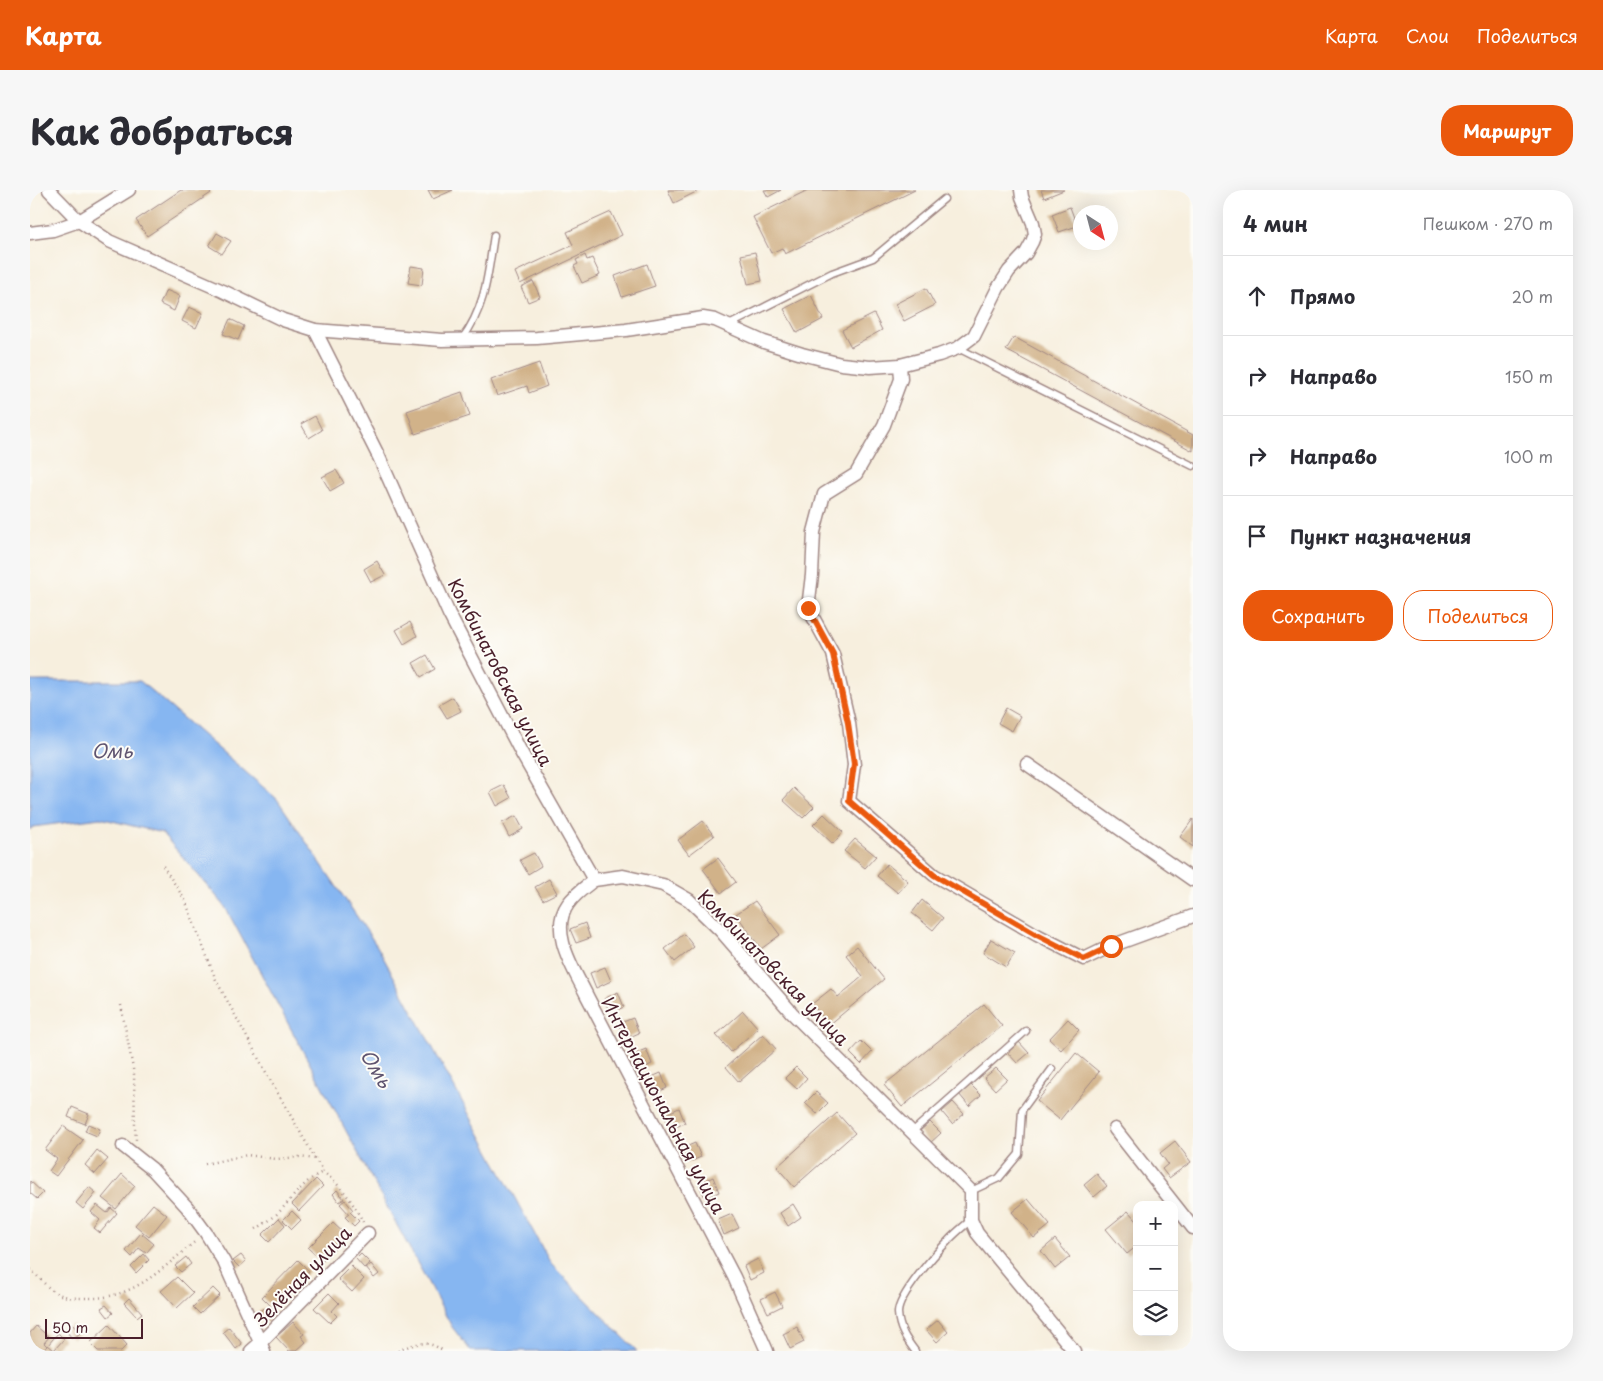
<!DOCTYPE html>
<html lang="ru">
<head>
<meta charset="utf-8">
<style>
  body { margin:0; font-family:"Playpen Sans",sans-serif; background:#f7f7f7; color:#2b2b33 }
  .controls { position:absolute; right:15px; bottom:15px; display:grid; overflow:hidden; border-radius:10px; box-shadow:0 5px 20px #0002 }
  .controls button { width:45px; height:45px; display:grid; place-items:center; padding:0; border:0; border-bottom:1px solid #e1e1e2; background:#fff; color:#2b2b33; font:25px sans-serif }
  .compass { position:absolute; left:1043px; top:15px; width:45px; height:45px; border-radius:50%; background:#fff; box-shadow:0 5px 20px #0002; rotate:144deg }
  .scale { position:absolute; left:15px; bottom:12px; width:98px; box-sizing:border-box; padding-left:5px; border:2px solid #4a1f2b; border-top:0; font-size:14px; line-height:18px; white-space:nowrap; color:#4a1f2b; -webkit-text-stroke:4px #fdfcf7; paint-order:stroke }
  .stop { position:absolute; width:15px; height:15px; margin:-11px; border:4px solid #ea580c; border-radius:50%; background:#fff }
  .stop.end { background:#ea580c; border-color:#fff; box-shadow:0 1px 5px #0008 }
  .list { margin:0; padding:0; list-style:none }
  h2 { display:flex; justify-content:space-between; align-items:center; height:65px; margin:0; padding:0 20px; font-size:21px }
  h2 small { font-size:16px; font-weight:400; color:#7c7c81 }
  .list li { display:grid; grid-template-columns:32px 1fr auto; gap:15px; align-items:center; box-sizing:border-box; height:80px; padding:0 20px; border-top:1px solid #e1e1e2 }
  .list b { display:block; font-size:19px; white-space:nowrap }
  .list em { font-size:16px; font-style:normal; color:#7c7c81 }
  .actions { display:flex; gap:10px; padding:15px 20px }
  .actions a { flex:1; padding:11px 0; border:1px solid #ea580c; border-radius:20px; text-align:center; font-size:18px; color:#ea580c }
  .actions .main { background:#ea580c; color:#fff }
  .icon { flex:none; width:28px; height:28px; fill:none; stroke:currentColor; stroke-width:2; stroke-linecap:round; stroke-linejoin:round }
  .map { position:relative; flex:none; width:1163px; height:1161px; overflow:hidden; border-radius:20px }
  header { display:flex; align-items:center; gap:30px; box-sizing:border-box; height:70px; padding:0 25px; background:#ea580c; color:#fff }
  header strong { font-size:24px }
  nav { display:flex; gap:28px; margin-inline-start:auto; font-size:18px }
  .intro { display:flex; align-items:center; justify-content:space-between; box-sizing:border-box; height:120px; padding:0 30px }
  h1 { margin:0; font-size:35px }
  .button { padding:12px 22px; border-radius:20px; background:#ea580c; color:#fff; font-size:18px; font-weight:700 }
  main { display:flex; gap:30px; padding:0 30px }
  aside { flex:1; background:#fff; border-radius:20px; box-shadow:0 5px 20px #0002 }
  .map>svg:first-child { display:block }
  .water { fill:#86b6f1; stroke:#686a8e }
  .building { fill:#d1b289 }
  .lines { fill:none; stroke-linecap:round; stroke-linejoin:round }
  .service-casing { stroke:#a08784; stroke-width:9 }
  .minor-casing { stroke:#a08784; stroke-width:15 }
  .path { stroke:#a08784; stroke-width:2.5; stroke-dasharray:1 4; stroke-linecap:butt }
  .service { stroke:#fff; stroke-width:6 }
  .minor { stroke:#fff; stroke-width:12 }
  .route { stroke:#ea580c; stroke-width:6 }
  .labels { text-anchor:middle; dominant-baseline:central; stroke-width:4; stroke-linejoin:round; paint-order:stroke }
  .street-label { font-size:18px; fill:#4a1f2b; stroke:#fdfcf7 }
  .water-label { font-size:19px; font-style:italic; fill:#5f5470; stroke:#fdfcf7 }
</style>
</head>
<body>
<header>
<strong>Карта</strong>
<nav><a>Карта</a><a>Слои</a><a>Поделиться</a></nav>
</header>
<div class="intro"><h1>Как добраться</h1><a class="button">Маршрут</a></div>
<main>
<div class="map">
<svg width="1163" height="1161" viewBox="0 0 1163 1161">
  <rect width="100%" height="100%" fill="#fdfcf7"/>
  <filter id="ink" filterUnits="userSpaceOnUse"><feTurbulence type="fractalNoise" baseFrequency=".02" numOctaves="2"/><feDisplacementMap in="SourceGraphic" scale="10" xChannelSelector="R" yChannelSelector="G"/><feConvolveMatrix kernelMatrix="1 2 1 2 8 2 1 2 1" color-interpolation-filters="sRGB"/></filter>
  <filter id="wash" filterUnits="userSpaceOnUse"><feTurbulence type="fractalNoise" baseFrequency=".0096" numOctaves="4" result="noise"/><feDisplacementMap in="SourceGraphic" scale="20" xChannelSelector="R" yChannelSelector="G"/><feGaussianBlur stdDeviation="1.12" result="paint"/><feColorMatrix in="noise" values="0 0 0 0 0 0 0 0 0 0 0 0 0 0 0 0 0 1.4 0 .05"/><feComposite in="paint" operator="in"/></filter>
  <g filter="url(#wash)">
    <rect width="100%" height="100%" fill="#f7efde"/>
    <polygon class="water" points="0,491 110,491 247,609 347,756 521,1074 607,1161 441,1161 422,1137 194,715 132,643 70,628 3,637 0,640"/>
    <g id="blocks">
      <g class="building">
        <polygon points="151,0 179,0 181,3 117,46 106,30"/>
        <polygon points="398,0 423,0 403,9"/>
        <polygon points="638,0 670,0 644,13"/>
        <polygon points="734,0 751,0 738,7"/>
        <polygon points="778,0 885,0 755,64 752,58 741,63 723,27"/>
        <polygon points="1011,0 1034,0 1014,8"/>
        <polygon points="1040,17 1047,36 1029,42 1022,24"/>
        <polygon points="581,22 592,45 490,94 485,82 543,55 537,42"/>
        <polygon points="187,43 201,51 192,64 179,56"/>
        <polygon points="725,62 732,91 718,94 711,65"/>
        <polygon points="555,65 557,70 562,68 570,85 552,93 544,76 548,74 546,70"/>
        <polygon points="617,74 625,96 592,107 585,86"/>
        <polygon points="381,76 394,78 392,95 378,93"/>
        <polygon points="503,91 510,107 498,112 491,97"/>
        <polygon points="896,98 905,115 874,131 865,114"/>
        <polygon points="136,100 150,106 144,121 130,114"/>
        <polygon points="781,105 793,129 767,143 754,119"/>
        <polygon points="159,117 173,123 166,138 152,131"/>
        <polygon points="844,124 852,140 821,157 812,140"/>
        <polygon points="200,129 214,136 208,150 193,144"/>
        <polygon points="984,147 1163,245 1163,261 976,160"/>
        <polygon points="509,173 517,196 499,203 497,196 467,206 461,190"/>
        <polygon points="432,202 440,226 385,244 377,221"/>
        <polygon points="285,226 292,240 279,248 271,234"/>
        <polygon points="306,280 314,293 300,301 292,287"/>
        <polygon points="347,371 355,385 341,392 334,379"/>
        <polygon points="380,432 387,446 374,454 366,440"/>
        <polygon points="397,465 405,479 391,487 383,473"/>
        <polygon points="423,507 431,521 417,528 409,515"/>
        <polygon points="976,518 990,526 982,541 968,533"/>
        <polygon points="474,595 481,608 467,616 460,602"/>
        <polygon points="764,598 784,617 773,628 753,610"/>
        <polygon points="794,624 813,642 803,654 783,635"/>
        <polygon points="486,626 493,639 479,647 472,633"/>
        <polygon points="1163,629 1163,657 1150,647"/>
        <polygon points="673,631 684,646 659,665 648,650"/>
        <polygon points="825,649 846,666 835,678 814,661"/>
        <polygon points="504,663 511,676 498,684 490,670"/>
        <polygon points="688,668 706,692 691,703 673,679"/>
        <polygon points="857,674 878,691 868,703 847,686"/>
        <polygon points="519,689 527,703 513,710 505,697"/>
        <polygon points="892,710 913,728 903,740 882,723"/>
        <polygon points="725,711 750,745 731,759 706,724"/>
        <polygon points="555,733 560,748 546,753 540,739"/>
        <polygon points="654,744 664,757 645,772 635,759"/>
        <polygon points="961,749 985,763 976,777 953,763"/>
        <polygon points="827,756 854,789 799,835 782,814 801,799 808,807 833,786 816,765"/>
        <polygon points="575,777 581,791 566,798 560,783"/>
        <polygon points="588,802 594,817 580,823 574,809"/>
        <polygon points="954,814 972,836 872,917 854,895"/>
        <polygon points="713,821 728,838 701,862 686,845"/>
        <polygon points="603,828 609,843 595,849 588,834"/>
        <polygon points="1038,829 1049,840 1031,860 1019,849"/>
        <polygon points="733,844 746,859 709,892 696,877"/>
        <polygon points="831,851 842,862 831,874 820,863"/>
        <polygon points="988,851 999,863 987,873 977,862"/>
        <polygon points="616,859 622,874 608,880 601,865"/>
        <polygon points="1046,863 1069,882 1030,930 1007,911"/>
        <polygon points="766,877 777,888 767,899 755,888"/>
        <polygon points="966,878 977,889 965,900 954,888"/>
        <polygon points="631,883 637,898 623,904 617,889"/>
        <polygon points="940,894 951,905 939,916 929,904"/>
        <polygon points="786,902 798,913 787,924 775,913"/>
        <polygon points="923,912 934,924 922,934 912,922"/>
        <polygon points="42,917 59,924 55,934 38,927"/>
        <polygon points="649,918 655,933 641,939 634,925"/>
        <polygon points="807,923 825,943 764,997 747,977"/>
        <polygon points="900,932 911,943 899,954 889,942"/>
        <polygon points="58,934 70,939 67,946 55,941"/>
        <polygon points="33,936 53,950 26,986 19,981 27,969 15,960"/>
        <polygon points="1145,951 1161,972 1139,988 1132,979 1138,974 1130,963"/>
        <polygon points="665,953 671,967 657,973 651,959"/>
        <polygon points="67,960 78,969 65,984 55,975"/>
        <polygon points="92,984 105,996 86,1019 72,1008"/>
        <polygon points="1067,984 1077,996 1064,1007 1054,995"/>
        <polygon points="683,987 689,1002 675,1008 669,994"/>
        <polygon points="286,989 293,996 269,1021 262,1014"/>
        <polygon points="0,991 13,1003 7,1009 0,1003"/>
        <polygon points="59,997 66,1003 53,1019 46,1013"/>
        <polygon points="307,1000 314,1009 309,1012 303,1004"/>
        <polygon points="998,1009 1020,1035 1004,1048 982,1022"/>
        <polygon points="315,1010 323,1020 320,1022 329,1031 324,1036 315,1027 319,1024 310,1014"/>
        <polygon points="123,1014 137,1025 119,1047 105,1035"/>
        <polygon points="763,1014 771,1027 758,1036 750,1023"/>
        <polygon points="67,1015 77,1023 81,1018 87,1023 70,1043 64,1038 70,1030 61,1022"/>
        <polygon points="262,1021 271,1030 262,1039 253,1030"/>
        <polygon points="1098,1021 1107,1031 1107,1056 1097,1064 1076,1039"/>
        <polygon points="702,1024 709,1038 694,1045 688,1030"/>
        <polygon points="249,1028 255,1035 239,1052 232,1045"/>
        <polygon points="303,1033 317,1046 292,1071 278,1058"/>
        <polygon points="111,1043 124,1054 116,1063 109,1058 102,1067 96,1061"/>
        <polygon points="1025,1049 1040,1067 1025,1079 1011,1061"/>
        <polygon points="114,1064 119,1070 106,1083 101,1077"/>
        <polygon points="331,1064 340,1073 334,1078 326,1069"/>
        <polygon points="211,1065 216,1071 209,1077 203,1071"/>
        <polygon points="156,1067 161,1074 151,1082 145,1076"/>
        <polygon points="728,1069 734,1083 720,1090 714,1076"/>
        <polygon points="268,1070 279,1081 243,1118 232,1107"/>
        <polygon points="341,1074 349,1084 344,1088 336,1078"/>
        <polygon points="321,1076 334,1089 322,1102 308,1089"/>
        <polygon points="147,1087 163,1103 147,1118 131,1101"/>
        <polygon points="183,1098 190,1105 170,1124 163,1117"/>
        <polygon points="745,1102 752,1116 738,1123 731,1109"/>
        <polygon points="299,1103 309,1113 302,1121 307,1126 300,1133 284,1118"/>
        <polygon points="99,1108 112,1123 107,1127 94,1113"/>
        <polygon points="76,1115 83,1123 78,1127 71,1118"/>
        <polygon points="233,1118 242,1127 237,1132 228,1123"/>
        <polygon points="908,1130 918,1142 907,1152 896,1140"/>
        <polygon points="263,1132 274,1144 271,1146 276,1152 266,1161 259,1161 246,1147"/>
        <polygon points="42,1134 50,1143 43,1149 35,1140"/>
        <polygon points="79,1135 97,1155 91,1161 68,1161 60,1153"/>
        <polygon points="6,1136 19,1147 14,1153 17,1156 13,1161 0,1160 0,1143"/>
        <polygon points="199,1137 212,1154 206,1159 193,1142"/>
        <polygon points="767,1137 774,1152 760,1159 753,1144"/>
        <polygon points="28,1143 34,1149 24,1160 18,1155"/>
      </g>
    </g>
  </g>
  <g filter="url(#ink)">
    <use href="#blocks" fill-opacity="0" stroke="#a08784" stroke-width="1"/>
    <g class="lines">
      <g class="service-casing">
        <g id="service">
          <polyline points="699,135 802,83 843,68 914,9"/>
          <path d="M 432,149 C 456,117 458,83 464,45"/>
          <polyline points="928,158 1163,276"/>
          <polyline points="882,942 996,841"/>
          <polyline points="941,1001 969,988 989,964 992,920 1022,879"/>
          <path d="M 885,1161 C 876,1149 869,1139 868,1123 C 868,1106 905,1064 918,1051 C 925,1043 933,1037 941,1030"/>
        </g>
      </g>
      <g class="minor-casing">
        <g id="minor">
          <polyline points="19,0 49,31 79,51 193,101 253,130 285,140 412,150 507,148 596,140 673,128 685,130 734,152 772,164 811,174 840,177 870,175 909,165 928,158 944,146 968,98 979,81 996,63 1002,52 1005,44 1003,33 992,7 991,0"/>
          <polyline points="0,43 23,40 49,31 99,0"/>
          <polyline points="285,140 349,267 419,424 492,564 564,690"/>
          <polyline points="870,175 871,189 854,235 826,284 794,304 784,342 782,385 778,418 803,464 819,533 824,575 819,611 904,685 1007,745 1054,769 1081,756 1163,726"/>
          <polyline points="997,574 1163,690"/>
          <polyline points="564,690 593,686 633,695 659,710 691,741 762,823 941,1001 941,1030 947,1043 1044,1161"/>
          <path d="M 564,690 C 555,697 545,704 538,714 C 518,742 545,781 557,806 L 704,1087 L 737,1161"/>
          <polyline points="1085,939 1163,1038"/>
          <polyline points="93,956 122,979 157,1017 176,1043 194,1072 234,1161"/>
          <polyline points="221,1161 230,1153 338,1043"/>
        </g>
      </g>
      <g class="path">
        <path d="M 133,676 L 155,710 L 186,790 L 238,886 L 293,982 C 311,995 323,1012 333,1032"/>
        <polyline points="91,815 104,884 105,938 106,950"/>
        <polyline points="175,974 217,965 246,969 269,967 286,969"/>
        <path d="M 226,1039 C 234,1034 242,1029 249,1022 C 263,1008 274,990 293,982"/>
        <path d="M 0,1079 C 8,1086 16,1097 25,1102 C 35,1108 44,1108 55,1108 C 104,1110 131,1079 167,1050"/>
        <path d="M 368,1161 C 384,1153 398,1149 413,1161"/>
      </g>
      <use href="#service" class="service"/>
      <use href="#minor" class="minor"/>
    </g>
  </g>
  <g class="lines" filter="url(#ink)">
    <polyline class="route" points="778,418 803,464 818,533 824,574 819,611 904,685 1007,745 1054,769 1081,756"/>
  </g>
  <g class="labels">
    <g class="street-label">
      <text transform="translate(471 482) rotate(63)">Комбинатовская улица</text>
      <text transform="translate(744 777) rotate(46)">Комбинатовская улица</text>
      <text transform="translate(634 915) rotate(62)">Интернациональная улица</text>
      <text transform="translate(272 1086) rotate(-46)">Зелёная улица</text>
    </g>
    <g class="water-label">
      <text x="82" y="560">Омь</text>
      <text transform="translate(347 878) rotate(59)">Омь</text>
    </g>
  </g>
</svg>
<div class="controls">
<button>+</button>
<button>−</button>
<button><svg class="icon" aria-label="layers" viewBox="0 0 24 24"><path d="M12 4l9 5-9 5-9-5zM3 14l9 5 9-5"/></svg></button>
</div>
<svg class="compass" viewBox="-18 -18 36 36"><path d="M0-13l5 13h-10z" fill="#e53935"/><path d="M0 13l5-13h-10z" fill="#7c7c81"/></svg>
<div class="scale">50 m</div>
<div class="stop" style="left:1081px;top:756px"></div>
<div class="stop end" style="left:778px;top:418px"></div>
</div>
<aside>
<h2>4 мин<small>Пешком · 270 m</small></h2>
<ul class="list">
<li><svg class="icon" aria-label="ahead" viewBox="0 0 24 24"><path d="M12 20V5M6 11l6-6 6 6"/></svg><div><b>Прямо</b></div><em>20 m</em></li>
<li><svg class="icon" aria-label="right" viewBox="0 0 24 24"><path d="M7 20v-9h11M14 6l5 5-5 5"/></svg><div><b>Направо</b></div><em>150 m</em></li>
<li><svg class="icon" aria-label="right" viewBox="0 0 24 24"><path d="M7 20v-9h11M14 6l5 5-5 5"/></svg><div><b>Направо</b></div><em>100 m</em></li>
<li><svg class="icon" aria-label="arrive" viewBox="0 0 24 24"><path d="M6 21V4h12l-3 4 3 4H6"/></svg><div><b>Пункт назначения</b></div></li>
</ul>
<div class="actions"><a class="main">Сохранить</a><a>Поделиться</a></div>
</aside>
</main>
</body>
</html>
